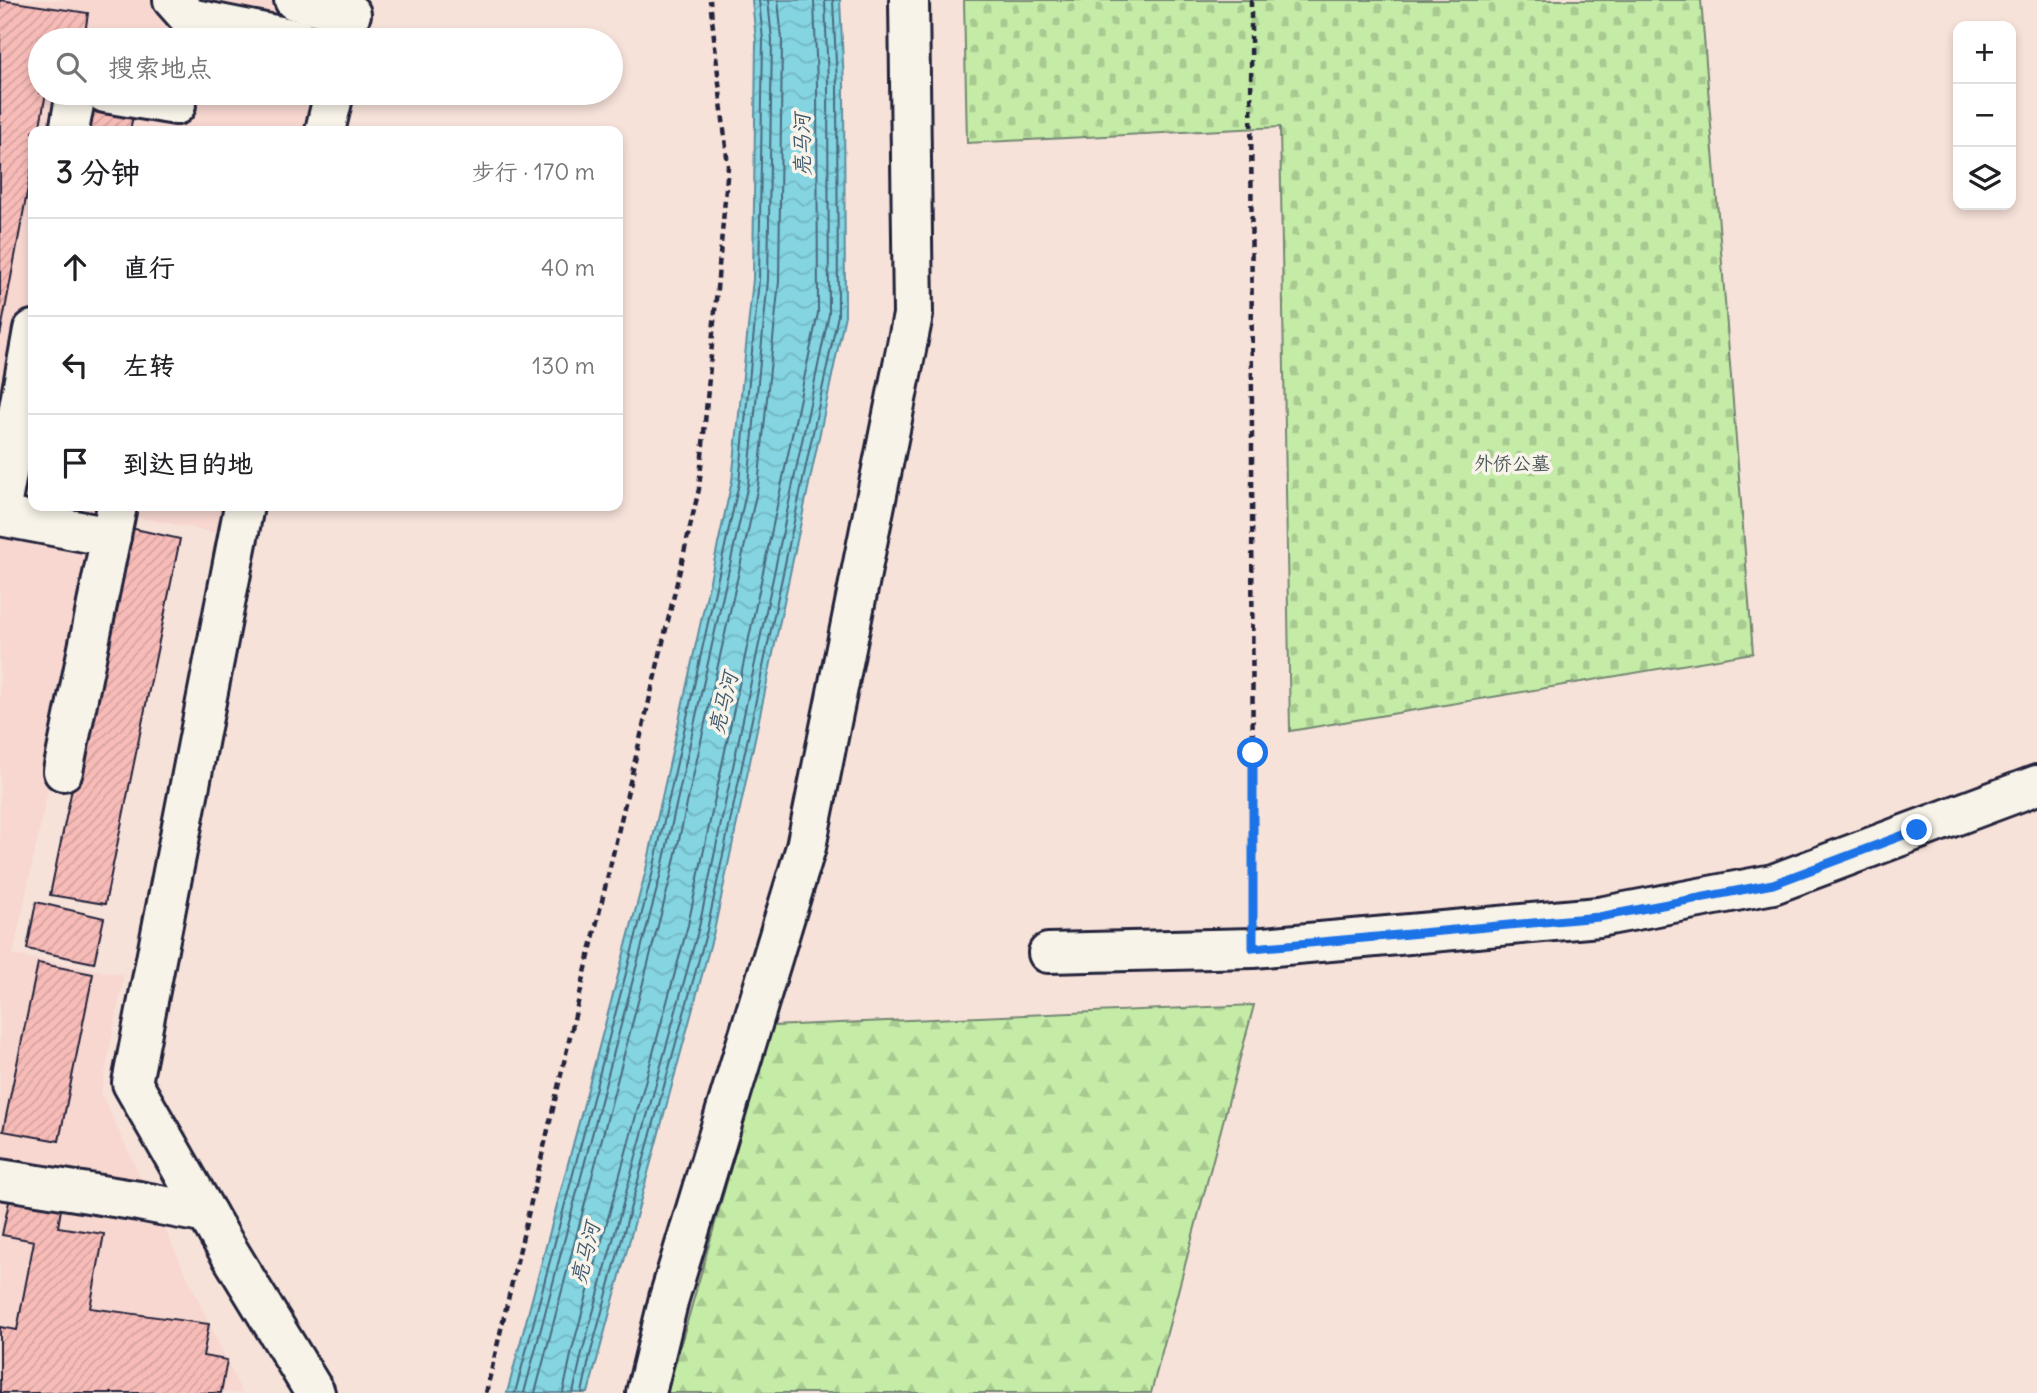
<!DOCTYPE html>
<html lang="zh">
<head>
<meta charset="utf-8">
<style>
  body { margin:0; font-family:Delius,"LXGW WenKai TC",sans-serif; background:#f2f2f2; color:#202124 }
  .controls { position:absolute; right:21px; top:21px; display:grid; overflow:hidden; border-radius:14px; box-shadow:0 4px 10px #0003 }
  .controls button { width:63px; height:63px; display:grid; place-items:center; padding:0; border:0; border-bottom:2px solid #e0e0e0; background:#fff; color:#202124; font:35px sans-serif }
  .stop { position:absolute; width:21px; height:21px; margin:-16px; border:5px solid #1a73e8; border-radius:50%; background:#fff }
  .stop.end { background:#1a73e8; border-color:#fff; box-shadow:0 2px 7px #0008 }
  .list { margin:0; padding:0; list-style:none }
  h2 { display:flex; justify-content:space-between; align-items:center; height:91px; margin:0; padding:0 28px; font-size:30px }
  h2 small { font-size:23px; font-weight:400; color:#757577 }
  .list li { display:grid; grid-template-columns:46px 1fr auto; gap:21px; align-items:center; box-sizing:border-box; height:98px; padding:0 28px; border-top:2px solid #e0e0e0 }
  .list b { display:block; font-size:26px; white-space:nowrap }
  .list em { font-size:23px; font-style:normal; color:#757577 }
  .icon { flex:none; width:38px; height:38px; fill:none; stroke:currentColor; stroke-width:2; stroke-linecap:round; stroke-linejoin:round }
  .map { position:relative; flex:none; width:2037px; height:1393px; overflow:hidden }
  .search { position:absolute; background:#fff; box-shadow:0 4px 10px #0003; left:28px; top:28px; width:595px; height:77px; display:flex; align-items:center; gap:18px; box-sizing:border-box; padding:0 24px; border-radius:38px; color:#757577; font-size:26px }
  .panel { position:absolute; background:#fff; box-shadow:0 4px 10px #0003; left:28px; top:126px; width:595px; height:385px; border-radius:14px }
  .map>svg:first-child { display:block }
  .built { fill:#f7d7d0 }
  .forest { fill:url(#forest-firs); stroke:#738771; stroke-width:2 }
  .cemetery { fill:url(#cemetery-stones); stroke:#738771; stroke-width:2 }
  .water { fill:url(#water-waves); stroke:#5d8d9f; stroke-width:2 }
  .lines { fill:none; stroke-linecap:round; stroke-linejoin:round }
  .shore { stroke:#49697d; stroke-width:2 }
  .building { fill:url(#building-hatch); stroke:#22223b; stroke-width:2 }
  .minor-casing { stroke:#22223b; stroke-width:44 }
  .path { stroke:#22223b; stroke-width:4.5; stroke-dasharray:7 5; stroke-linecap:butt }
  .minor { stroke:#f7f3e8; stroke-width:38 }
  .route { stroke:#1a73e8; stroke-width:9 }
  .labels { text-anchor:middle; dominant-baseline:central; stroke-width:7; stroke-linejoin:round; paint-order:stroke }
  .park-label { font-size:19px; fill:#4a5456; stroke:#f7f3e8 }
  .water-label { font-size:21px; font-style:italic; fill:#3f576d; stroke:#f7f3e8 }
</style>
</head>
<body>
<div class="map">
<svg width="2037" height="1393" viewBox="0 0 2037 1393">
  <defs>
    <pattern id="forest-firs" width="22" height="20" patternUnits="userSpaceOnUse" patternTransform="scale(1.75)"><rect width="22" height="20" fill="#c4eca7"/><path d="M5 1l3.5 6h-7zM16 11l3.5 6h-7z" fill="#a8ca91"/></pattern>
    <pattern id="cemetery-stones" width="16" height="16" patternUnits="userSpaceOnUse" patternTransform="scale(1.75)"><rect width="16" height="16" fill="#c4eca7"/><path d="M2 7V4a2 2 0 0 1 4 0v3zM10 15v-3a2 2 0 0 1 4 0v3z" fill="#a8ca91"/></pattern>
    <pattern id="water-waves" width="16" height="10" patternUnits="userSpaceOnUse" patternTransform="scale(1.75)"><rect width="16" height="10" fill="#84d4e1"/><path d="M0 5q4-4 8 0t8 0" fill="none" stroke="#72b6c2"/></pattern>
    <pattern id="building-hatch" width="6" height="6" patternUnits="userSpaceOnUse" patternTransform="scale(1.75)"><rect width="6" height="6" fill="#f8bcb8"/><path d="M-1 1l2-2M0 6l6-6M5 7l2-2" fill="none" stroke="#d4a19f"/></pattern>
  </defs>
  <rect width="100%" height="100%" fill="#f7e2da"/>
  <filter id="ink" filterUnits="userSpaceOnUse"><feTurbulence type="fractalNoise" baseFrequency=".0143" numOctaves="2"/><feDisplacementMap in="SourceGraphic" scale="14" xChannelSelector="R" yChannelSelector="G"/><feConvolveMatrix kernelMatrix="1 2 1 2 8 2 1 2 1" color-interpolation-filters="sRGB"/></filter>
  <g filter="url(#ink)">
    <polygon class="built" points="0,0 333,0 325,40 40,40 40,93 314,93 306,131 33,131 33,506 226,506 220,534 107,511 13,955 124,975 101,1093 242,1393 0,1393"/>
    <polygon class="forest" points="1254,1005 1151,1393 667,1393 771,1026"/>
    <polygon class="cemetery" points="964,0 1701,0 1753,653 1290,731 1280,127 967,143"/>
    <polygon class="water" points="752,0 840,0 844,84 845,315 714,931 588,1393 507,1393 645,874 732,481 753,279 756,40"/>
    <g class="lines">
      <g class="shore">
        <polyline points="515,1393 652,875 739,483 759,280 763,40 759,0"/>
        <polyline points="524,1393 660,877 748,484 768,280 772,40 768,0"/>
        <polyline points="535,1393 670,880 758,486 779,281 782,40 778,0"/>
        <polyline points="563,1393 572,1350 688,925 818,313 817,85 814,0"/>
        <polyline points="573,1393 582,1353 699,927 829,314 828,84 825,0"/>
        <polyline points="582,1393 590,1355 707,930 838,315 837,84 833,0"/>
      </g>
    </g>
    <g class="building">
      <polygon points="0,0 88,13 84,40 40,40 40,93 46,93 39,131 33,131 33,161 0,336"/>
      <polygon points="93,99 135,105 130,131 87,131"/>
      <polygon points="126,527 180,539 105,904 50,895"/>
      <polygon points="36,902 104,918 94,963 27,949"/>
      <polygon points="38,963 93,974 59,1141 3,1131"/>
      <polygon points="10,1197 62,1203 58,1227 104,1234 90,1308 209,1324 203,1356 227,1360 221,1393 0,1393 0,1327 17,1330 34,1241 2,1235"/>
    </g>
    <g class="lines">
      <g class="minor-casing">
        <g id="minor">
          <polyline points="173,0 189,18 300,40"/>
          <polyline points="294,0 351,14"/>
          <polyline points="105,93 176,105"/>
          <polyline points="69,131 76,93"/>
          <polyline points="325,131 334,93"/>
          <polyline points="244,506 132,1083 223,1242 315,1393"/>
          <polyline points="0,513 33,330"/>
          <polyline points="0,516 111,537"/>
          <polyline points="63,771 117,506"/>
          <polyline points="1048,953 1253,948 1599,917 1773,884 2037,785"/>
          <polyline points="0,1179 139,1201 207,1214"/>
          <polyline points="646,1393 669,1298 806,847 913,315 909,0"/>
        </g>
      </g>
      <g class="path">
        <polyline points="1251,0 1253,912"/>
        <polyline points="486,1393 699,489 728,166 710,0"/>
      </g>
      <use href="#minor" class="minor"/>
    </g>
  </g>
  <g class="lines" filter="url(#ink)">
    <polyline class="route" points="1253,753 1253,948 1599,917 1773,884 1917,830"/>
  </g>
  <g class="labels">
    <g class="park-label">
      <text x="1512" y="463">外侨公墓</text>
    </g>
    <g class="water-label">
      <text transform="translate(802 145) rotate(-91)">亮马河</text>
      <text transform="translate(723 703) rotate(-76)">亮马河</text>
      <text transform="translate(585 1253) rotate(-76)">亮马河</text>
    </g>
  </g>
</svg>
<div class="controls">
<button>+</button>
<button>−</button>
<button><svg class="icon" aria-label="layers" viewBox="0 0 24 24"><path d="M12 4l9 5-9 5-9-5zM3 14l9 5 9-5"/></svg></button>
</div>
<div class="stop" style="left:1253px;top:753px"></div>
<div class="stop end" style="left:1917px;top:830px"></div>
<div class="search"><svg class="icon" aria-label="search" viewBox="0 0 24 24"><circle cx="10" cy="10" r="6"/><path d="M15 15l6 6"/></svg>搜索地点</div>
<section class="panel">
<h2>3 分钟<small>步行 · 170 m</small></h2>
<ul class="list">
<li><svg class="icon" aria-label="ahead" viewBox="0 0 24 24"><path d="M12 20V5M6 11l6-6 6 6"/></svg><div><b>直行</b></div><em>40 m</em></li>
<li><svg class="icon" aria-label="left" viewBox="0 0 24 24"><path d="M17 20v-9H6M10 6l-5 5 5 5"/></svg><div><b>左转</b></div><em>130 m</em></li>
<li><svg class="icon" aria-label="arrive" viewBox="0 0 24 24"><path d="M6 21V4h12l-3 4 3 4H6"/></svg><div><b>到达目的地</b></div></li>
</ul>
</section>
</div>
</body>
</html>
